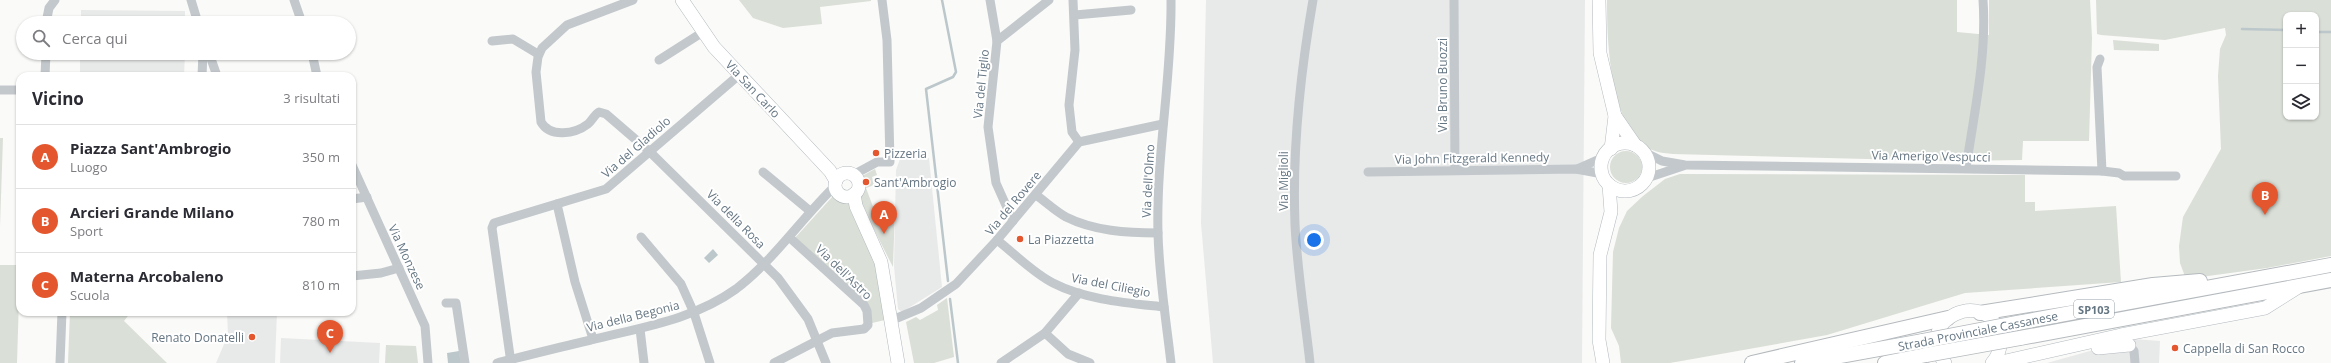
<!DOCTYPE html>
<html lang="it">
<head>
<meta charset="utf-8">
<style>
  body { margin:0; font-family:"Open Sans",sans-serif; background:#f2f2f3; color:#2b2b33 }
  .controls { position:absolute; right:12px; top:12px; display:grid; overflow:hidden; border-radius:8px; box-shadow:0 1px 3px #0004 }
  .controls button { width:36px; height:36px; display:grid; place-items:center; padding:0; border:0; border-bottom:1px solid #e1e1e2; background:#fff; color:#2b2b33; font:20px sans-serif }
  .you { position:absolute; left:1314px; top:240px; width:14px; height:14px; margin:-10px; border:3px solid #fff; border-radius:50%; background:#1a73e8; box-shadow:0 0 0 6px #1a73e833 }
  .badge { display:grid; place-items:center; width:26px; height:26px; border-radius:50%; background:#e4572e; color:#fff; font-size:13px; font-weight:700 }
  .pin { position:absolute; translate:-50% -33px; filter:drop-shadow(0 1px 2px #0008) }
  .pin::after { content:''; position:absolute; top:21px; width:14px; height:12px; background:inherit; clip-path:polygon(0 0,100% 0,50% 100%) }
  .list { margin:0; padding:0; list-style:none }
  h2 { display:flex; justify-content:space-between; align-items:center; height:52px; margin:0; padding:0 16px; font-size:17px }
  h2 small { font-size:13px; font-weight:400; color:#7c7c81 }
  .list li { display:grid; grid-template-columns:26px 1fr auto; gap:12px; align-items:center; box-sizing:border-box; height:64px; padding:0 16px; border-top:1px solid #e1e1e2 }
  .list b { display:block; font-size:15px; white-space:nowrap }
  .list p { margin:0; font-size:13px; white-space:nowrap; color:#7c7c81 }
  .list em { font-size:13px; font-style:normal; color:#7c7c81 }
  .icon { flex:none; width:22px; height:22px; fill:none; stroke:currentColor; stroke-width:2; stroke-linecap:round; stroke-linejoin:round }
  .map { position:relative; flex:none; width:2331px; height:363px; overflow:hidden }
  .search { position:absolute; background:#fff; box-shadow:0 1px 3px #0004; left:16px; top:16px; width:340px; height:44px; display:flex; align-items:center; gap:10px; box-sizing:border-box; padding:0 14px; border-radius:22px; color:#7c7c81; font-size:15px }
  .panel { position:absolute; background:#fff; box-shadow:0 1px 3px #0004; left:16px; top:72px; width:340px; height:244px; border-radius:12px }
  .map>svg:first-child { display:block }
  .built { fill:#e8e9e9 }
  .green { fill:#dadfd7; fill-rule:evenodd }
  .water { fill:#bbc7cb }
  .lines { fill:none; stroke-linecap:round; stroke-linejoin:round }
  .stream { stroke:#bbc7cb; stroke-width:2.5 }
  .secondary-casing { stroke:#b3babf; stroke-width:14 }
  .primary-casing { stroke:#b5babe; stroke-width:16 }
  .street { stroke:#c3c8cc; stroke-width:9 }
  .secondary { stroke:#fff; stroke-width:13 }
  .primary { stroke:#fff; stroke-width:14 }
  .primary-bridge-casing { stroke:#b5babe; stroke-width:16; stroke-linecap:butt }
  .primary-bridge { stroke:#fff; stroke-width:14 }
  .poi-dot { fill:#e4572e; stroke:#fff; stroke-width:1.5 }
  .labels { text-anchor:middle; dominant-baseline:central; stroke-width:4; stroke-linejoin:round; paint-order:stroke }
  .shield { fill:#fff; stroke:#939fa8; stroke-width:1 }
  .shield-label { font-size:11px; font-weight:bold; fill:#657683 }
  .street-label { font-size:12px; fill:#657683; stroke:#fff }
  .poi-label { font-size:12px; fill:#657683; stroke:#fff; text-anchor:start }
</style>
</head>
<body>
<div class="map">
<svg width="2331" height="363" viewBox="0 0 2331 363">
  <rect width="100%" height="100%" fill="#fafaf8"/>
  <g class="built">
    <polygon points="1206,0 1585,0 1582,363 1213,363 1201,223"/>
    <polygon points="81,10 185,11 185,23 81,23"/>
    <polygon points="80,53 185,53 184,76 80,76"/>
    <polygon points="929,158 942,287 902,312 898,309 894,266 896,170 900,159"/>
    <polygon points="227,312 277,312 275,363 216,363 228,335"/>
    <polygon points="281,338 380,343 379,363 280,363"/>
    <polygon points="2133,339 2160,341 2159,363 2047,363"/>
  </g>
  <g class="green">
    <polygon points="739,0 871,0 871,1 820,7 822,24 783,28 753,18"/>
    <path d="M 1607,0 L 1957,0 L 1957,32 L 1989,35 L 1989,0 L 2090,0 L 2092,38 L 2089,141 L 2023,141 L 2022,160 L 1947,161 L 1673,154 C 1667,153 1660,153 1655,151 C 1609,134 1607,40 1607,0 Z"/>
    <path d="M 2096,0 L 2331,0 L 2331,256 L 2267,268 L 2186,279 L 2180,263 L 2179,246 L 2183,217 L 2221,149 L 2218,76 L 2220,49 L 2226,35 L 2225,28 L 2165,40 L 2101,35 L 2097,34 ZM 2286,15 L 2316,15 L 2316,117 L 2286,117 Z"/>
    <polygon points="2113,40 2159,44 2159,51 2114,50"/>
    <polygon points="0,138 3,138 0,226"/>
    <circle cx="1626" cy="167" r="16"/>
    <polygon points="875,169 877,175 872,177 874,185 866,188 875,212 895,208 893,267 857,196 862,189 862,176"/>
    <polygon points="1680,174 2025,175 2025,202 2035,202 2035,211 2116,206 2121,282 1965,293 1827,335 1670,363 1621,363 1619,346 1611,328 1613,252 1619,228 1627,211 1643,196 1665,179"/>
    <polygon points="833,196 843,202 850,204 876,259 885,320 872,323 869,310 795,238"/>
    <polygon points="0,265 20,265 17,363 0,363"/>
    <polygon points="947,298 954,357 934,363 914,363 906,322 916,317 920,320 938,310 937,305"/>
    <polygon points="70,312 131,312 124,321 167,363 68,363"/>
    <polygon points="386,345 416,346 418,363 385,363"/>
  </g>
  <g class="water">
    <polygon points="713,249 718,255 709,263 704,258"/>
    <polygon points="459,351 461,363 448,363 447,353"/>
  </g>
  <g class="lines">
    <g class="stream">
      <polyline points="942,0 956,72 953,77 926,89 948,281"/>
      <polyline points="2242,29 2286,30"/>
      <polyline points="2316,32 2331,32"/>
      <polyline points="950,299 958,363"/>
    </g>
    <g class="secondary-casing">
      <g id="secondary">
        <polyline points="682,0 714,47 830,171 836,181"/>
        <polyline points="1599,0 1600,53 1615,116 1611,149"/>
        <polyline points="1615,116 1635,145"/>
        <circle cx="1625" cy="167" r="24"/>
        <circle cx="847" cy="185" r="12"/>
        <polyline points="854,194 856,206 881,262 898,363"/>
        <polyline points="2098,348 2129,345"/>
        <polyline points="1603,363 1599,340 1600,255 1611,212 1609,185"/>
        <path d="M 1945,363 C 1911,320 1987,286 1999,334 C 2002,345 1999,355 1992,363"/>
        <polyline points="1997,363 2121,335 2265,308 2300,286"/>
      </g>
    </g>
    <g class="primary-casing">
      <g id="primary">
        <polyline points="1980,313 2153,285 2200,281"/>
        <polyline points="2017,323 2331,265"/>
        <polyline points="2020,338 2331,280"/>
        <polyline points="1752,363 1948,318"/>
        <polyline points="1802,363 1923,341"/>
        <polyline points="1885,363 1926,355"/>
      </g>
    </g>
    <g class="street">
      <polyline points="191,0 198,23"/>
      <polyline points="294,0 302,23"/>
      <path d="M 633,0 L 567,25 L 542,48 L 538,57 L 536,72 L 541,122 C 550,138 575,134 588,124 C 592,121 594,115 599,112 L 606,114 L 649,151 L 778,278 L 808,319 L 826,363"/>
      <polyline points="990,0 997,41"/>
      <polyline points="1073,0 1075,50 1069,105 1072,132 1079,142"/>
      <path d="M 1171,0 C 1172,78 1156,155 1158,233 C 1159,276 1166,320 1171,363"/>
      <polyline points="1454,0 1455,170"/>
      <polyline points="1075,15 1131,10"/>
      <polyline points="46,23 49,8 55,0"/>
      <polyline points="492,41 513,39 538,54"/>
      <polyline points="209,53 217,76"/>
      <polyline points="312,53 317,76"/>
      <polyline points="2100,59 2097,67 2102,171"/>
      <polyline points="659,60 703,32"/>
      <polyline points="45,76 46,53"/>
      <polyline points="202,76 203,53"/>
      <polyline points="0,90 20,90"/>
      <polyline points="1644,152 1662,161 1685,165 2102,171 2119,173 2124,176 2176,176"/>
      <polyline points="352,165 425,326 428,363"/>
      <path d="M 1966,168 C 1974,114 1987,55 1983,0"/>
      <polyline points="1577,169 1604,157"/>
      <polyline points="763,172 810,211"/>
      <polyline points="1368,172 1576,169 1603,174"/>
      <polyline points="853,175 877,162 890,162 887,40 882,0"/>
      <polyline points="1647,178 1683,166"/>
      <path d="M 1036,195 C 1046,202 1055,211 1066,217 C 1094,231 1127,233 1158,233"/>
      <polyline points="352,199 367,197"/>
      <polyline points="557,204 575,282 593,339"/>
      <polyline points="1013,221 996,183 988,127 997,41 1049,0"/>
      <polyline points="641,237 681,284 694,313 710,363"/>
      <path d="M 997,240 C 1015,254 1033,273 1053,283 C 1086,300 1128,303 1164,307"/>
      <polyline points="352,276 381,273 399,268"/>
      <polyline points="446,303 456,303 465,363"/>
      <polyline points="890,321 921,308 956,284 997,240 1079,142 1163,124"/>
      <polyline points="640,329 644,363"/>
      <polyline points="1045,333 1068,354 1090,363"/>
      <polyline points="2129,345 2134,351 2135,363"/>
      <polyline points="60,363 62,312"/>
      <path d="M 497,363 C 529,355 560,347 591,340 C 642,327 693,320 736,289 C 774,260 801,219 835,186"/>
      <polyline points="511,363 492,228 494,223 606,189 739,75"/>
      <polyline points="774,363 832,333 864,329 868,325 867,311 864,305 789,237"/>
      <polyline points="1001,363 1045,333 1079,293"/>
      <path d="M 1310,363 C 1305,317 1297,270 1295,224 C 1292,148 1300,75 1313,0"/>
    </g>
    <use href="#secondary" class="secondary"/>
    <use href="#primary" class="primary"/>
    <g class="primary-bridge-casing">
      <g id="primary-bridge">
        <polyline points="1923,341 2017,323"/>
        <polyline points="1926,355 2020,338"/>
      </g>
    </g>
    <use href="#primary-bridge" class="primary-bridge"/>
  </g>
  <g class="poi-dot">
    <circle cx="876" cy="153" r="4"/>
    <circle cx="866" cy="182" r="4"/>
    <circle cx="1020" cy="239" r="4"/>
    <circle cx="252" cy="337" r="4"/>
    <circle cx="2175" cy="348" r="4"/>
  </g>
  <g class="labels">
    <rect class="shield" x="2074" y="300" width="40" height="18" rx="3"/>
    <g class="shield-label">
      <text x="2094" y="309">SP103</text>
    </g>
    <g class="street-label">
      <text transform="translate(981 84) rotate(-84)">Via del Tiglio</text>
      <text transform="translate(1442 85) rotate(-90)">Via Bruno Buozzi</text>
      <text transform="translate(753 89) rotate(47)">Via San Carlo</text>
      <text transform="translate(636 147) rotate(-41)">Via del Gladiolo</text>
      <text transform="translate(1931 156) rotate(1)">Via Amerigo Vespucci</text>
      <text transform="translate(1472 158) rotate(-1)">Via John Fitzgerald Kennedy</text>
      <text transform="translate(1148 181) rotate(-87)">Via dell'Olmo</text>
      <text transform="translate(1283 181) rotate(-90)">Via Miglioli</text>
      <text transform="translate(1013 203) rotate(-50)">Via del Rovere</text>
      <text transform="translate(736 219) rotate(45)">Via della Rosa</text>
      <text transform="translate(407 257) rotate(65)">Via Monzese</text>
      <text transform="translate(844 272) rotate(44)">Via dell'Astro</text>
      <text transform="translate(1111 285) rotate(11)">Via del Ciliegio</text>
      <text transform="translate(633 316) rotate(-14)">Via della Begonia</text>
      <text transform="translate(1978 331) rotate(-11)">Strada Provinciale Cassanese</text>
    </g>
    <g class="poi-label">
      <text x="884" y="153">Pizzeria</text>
      <text x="874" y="182">Sant'Ambrogio</text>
      <text x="1028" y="239">La Piazzetta</text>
      <text x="244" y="337" text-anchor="end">Renato Donatelli</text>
      <text x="2183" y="348">Cappella di San Rocco</text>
    </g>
  </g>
</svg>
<div class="controls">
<button>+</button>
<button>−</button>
<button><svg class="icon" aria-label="layers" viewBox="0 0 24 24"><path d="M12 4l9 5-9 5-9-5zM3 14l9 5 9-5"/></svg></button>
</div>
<div class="you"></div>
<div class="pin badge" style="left:884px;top:234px">A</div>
<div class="pin badge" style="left:2265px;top:215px">B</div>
<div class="pin badge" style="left:330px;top:353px">C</div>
<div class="search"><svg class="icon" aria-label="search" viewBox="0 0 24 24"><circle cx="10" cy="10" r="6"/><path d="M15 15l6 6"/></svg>Cerca qui</div>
<section class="panel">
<h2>Vicino<small>3 risultati</small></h2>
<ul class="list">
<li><span class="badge">A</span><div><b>Piazza Sant'Ambrogio</b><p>Luogo</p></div><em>350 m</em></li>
<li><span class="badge">B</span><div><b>Arcieri Grande Milano</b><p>Sport</p></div><em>780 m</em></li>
<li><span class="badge">C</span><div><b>Materna Arcobaleno</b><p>Scuola</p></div><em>810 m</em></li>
</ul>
</section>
</div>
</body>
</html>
